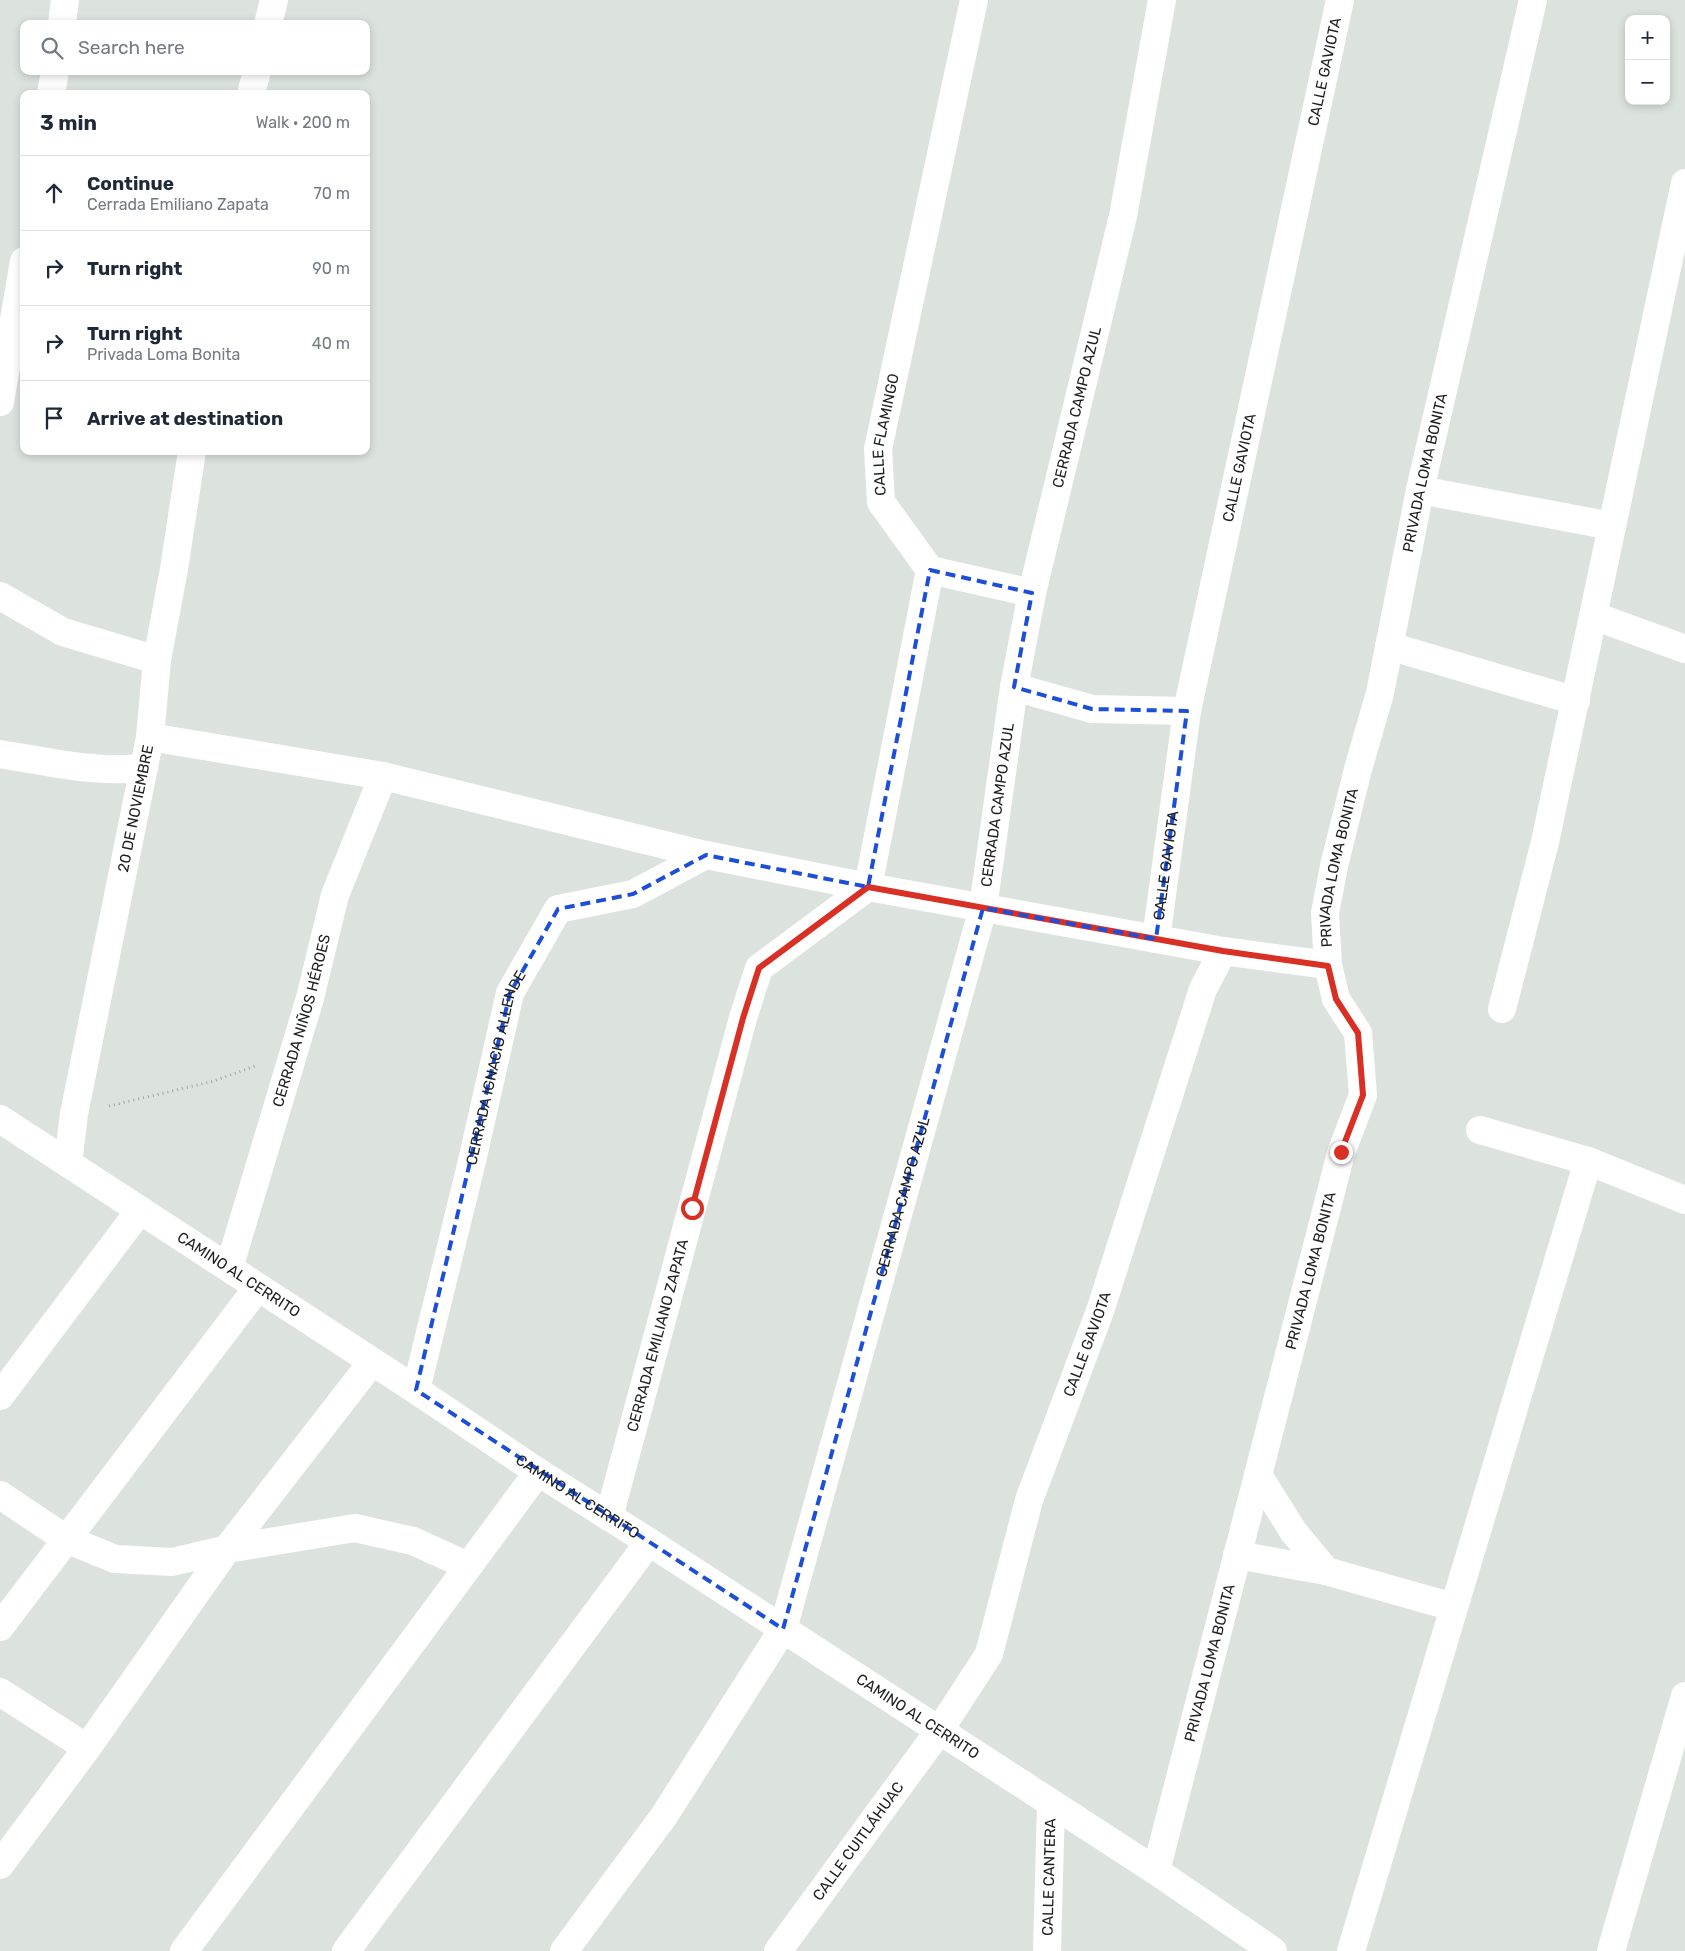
<!DOCTYPE html>
<html lang="en">
<head>
<meta charset="utf-8">
<style>
  body { margin:0; font-family:Rubik,sans-serif; background:#f6f6f7; color:#1f2937 }
  .controls { position:absolute; right:15px; top:15px; display:grid; overflow:hidden; border-radius:10px; box-shadow:0 2px 8px #0003 }
  .controls button { width:45px; height:45px; display:grid; place-items:center; padding:0; border:0; border-bottom:1px solid #e0e1e3; background:#fff; color:#1f2937; font:25px sans-serif }
  .stop { position:absolute; width:15px; height:15px; margin:-11px; border:4px solid #d93025; border-radius:50%; background:#fff }
  .stop.end { background:#d93025; border-color:#fff; box-shadow:0 1px 5px #0008 }
  .list { margin:0; padding:0; list-style:none }
  h2 { display:flex; justify-content:space-between; align-items:center; height:65px; margin:0; padding:0 20px; font-size:21px }
  h2 small { font-size:16px; font-weight:400; color:#747a83 }
  .list li { display:grid; grid-template-columns:32px 1fr auto; gap:15px; align-items:center; box-sizing:border-box; height:75px; padding:0 20px; border-top:1px solid #e0e1e3 }
  .list b { display:block; font-size:19px; white-space:nowrap }
  .list p { margin:0; font-size:16px; white-space:nowrap; color:#747a83 }
  .list em { font-size:16px; font-style:normal; color:#747a83 }
  .icon { flex:none; width:28px; height:28px; fill:none; stroke:currentColor; stroke-width:2; stroke-linecap:round; stroke-linejoin:round }
  .map { position:relative; flex:none; width:1685px; height:1951px; overflow:hidden }
  .search { position:absolute; background:#fff; box-shadow:0 2px 8px #0003; left:20px; top:20px; width:350px; height:55px; display:flex; align-items:center; gap:12px; box-sizing:border-box; padding:0 18px; border-radius:10px; color:#747a83; font-size:19px }
  .panel { position:absolute; background:#fff; box-shadow:0 2px 8px #0003; left:20px; top:90px; width:350px; height:365px; border-radius:10px }
  .map>svg:first-child { display:block }
  .lines { fill:none; stroke-linecap:round; stroke-linejoin:round }
  .path { stroke:#a0a6a1; stroke-width:3; stroke-dasharray:1 4; stroke-linecap:butt }
  .minor { stroke:#fff; stroke-width:28 }
  .route { stroke:#d93025; stroke-width:6 }
  .marked { fill:none; stroke:#1d4ed8; stroke-width:4; stroke-dasharray:10 6; stroke-linejoin:round }
  .labels { text-anchor:middle; dominant-baseline:central; stroke-width:4; stroke-linejoin:round; paint-order:stroke }
  .street-label { font-size:15px; fill:#1d201e; stroke:#e9f0ec }
</style>
</head>
<body>
<div class="map">
<svg width="1685" height="1951" viewBox="0 0 1685 1951">
  <rect width="100%" height="100%" fill="#dce3de"/>
  <g class="lines">
    <polyline class="path" points="109,1106 214,1081 255,1066"/>
    <g class="minor">
      <polyline points="62,24 65,0"/>
      <polyline points="268,24 274,0"/>
      <polyline points="51,94 55,71"/>
      <polyline points="251,94 257,71"/>
      <polyline points="0,402 24,261"/>
      <polyline points="1420,490 1612,526"/>
      <polyline points="930,570 1032,593"/>
      <polyline points="0,596 63,632 157,660"/>
      <polyline points="1594,616 1685,649"/>
      <polyline points="1389,646 1576,701"/>
      <polyline points="1014,687 1092,709 1187,711"/>
      <polyline points="150,737 383,776 706,855 868,887 1223,951 1328,965"/>
      <path d="M 0,754 C 50,762 93,773 144,768"/>
      <path id="s1" d="M 1156,939 L 1187,711 L 1340,0"/>
      <polyline points="1502,1009 1545,842 1685,183"/>
      <path id="s2" d="M 0,1119 L 416,1390 L 538,1472 L 649,1542 L 1156,1871 L 1273,1951"/>
      <polyline points="1480,1130 1588,1161 1685,1200"/>
      <path id="s3" d="M 68,1163 L 74,1114 L 150,737 L 157,660 L 174,569 L 192,451"/>
      <path id="s4" d="M 229,1268 L 310,998 L 335,895 L 383,776"/>
      <path id="s5" d="M 416,1390 L 472,1161 L 510,993 L 558,909 L 633,894 L 706,855"/>
      <polyline points="0,1396 140,1210"/>
      <polyline points="1258,1475 1293,1531 1326,1571"/>
      <polyline points="0,1495 66,1539 115,1559 172,1562 227,1549 355,1528 413,1541 468,1566"/>
      <path id="s6" d="M 609,1517 L 743,1018 L 759,968 L 868,887 L 930,570 L 881,502 L 878,449 L 974,0"/>
      <polyline points="1237,1555 1326,1571 1453,1607"/>
      <polyline points="0,1627 258,1287"/>
      <polyline points="0,1692 87,1748"/>
      <polyline points="0,1865 87,1748 227,1549 372,1362"/>
      <path id="s7" d="M 1156,1871 L 1341,1153 L 1363,1095 L 1358,1033 L 1336,999 L 1328,965 L 1325,913 L 1334,866 L 1358,769 L 1380,693 L 1420,490 L 1533,0"/>
      <polyline points="184,1951 538,1472"/>
      <polyline points="346,1951 649,1542"/>
      <path id="s8" d="M 564,1951 L 664,1816 L 783,1629 L 983,908 L 1014,687 L 1032,593 L 1123,216 L 1162,0"/>
      <path id="s9" d="M 778,1951 L 939,1731 L 989,1654 L 1029,1500 L 1100,1311 L 1203,989 L 1223,951"/>
      <path id="s10" d="M 1047,1951 L 1051,1804"/>
      <polyline points="1351,1951 1588,1161"/>
      <polyline points="1611,1951 1685,1696"/>
    </g>
  </g>
  <g class="lines">
    <polyline class="route" points="692,1208 743,1018 759,968 868,887 1223,951 1328,966 1336,999 1358,1033 1363,1095 1341,1152"/>
  </g>
  <path class="marked" d="M 930,570 L 1032,593 L 1014,687 L 1092,709 L 1187,711 L 1156,939 L 983,908 L 783,1629 L 416,1390 L 510,993 L 558,909 L 633,894 L 706,855 L 868,887 Z"/>
  <g class="labels">
    <g class="street-label">
      <text stroke="none"><textPath href="#s1" startOffset="884">CALLE GAVIOTA</textPath></text>
      <text stroke="none"><textPath href="#s8" startOffset="1648">CERRADA CAMPO AZUL</textPath></text>
      <text stroke="none"><textPath href="#s6" startOffset="1180">CALLE FLAMINGO</textPath></text>
      <text stroke="none"><textPath href="#s1" startOffset="479">CALLE GAVIOTA</textPath></text>
      <text stroke="none"><textPath href="#s7" startOffset="1445">PRIVADA LOMA BONITA</textPath></text>
      <text stroke="none"><textPath href="#s8" startOffset="1242">CERRADA CAMPO AZUL</textPath></text>
      <text stroke="none"><textPath href="#s3" startOffset="361">20 DE NOVIEMBRE</textPath></text>
      <text stroke="none"><textPath href="#s1" startOffset="74">CALLE GAVIOTA</textPath></text>
      <text stroke="none"><textPath href="#s7" startOffset="1040">PRIVADA LOMA BONITA</textPath></text>
      <text stroke="none"><textPath href="#s4" startOffset="258">CERRADA NIÑOS HÉROES</textPath></text>
      <text stroke="none"><textPath href="#s5" startOffset="332">CERRADA IGNACIO ALLENDE</textPath></text>
      <text stroke="none"><textPath href="#s8" startOffset="838">CERRADA CAMPO AZUL</textPath></text>
      <text stroke="none"><textPath href="#s7" startOffset="620">PRIVADA LOMA BONITA</textPath></text>
      <text stroke="none"><textPath href="#s2" startOffset="285">CAMINO AL CERRITO</textPath></text>
      <text stroke="none"><textPath href="#s6" startOffset="188">CERRADA EMILIANO ZAPATA</textPath></text>
      <text stroke="none"><textPath href="#s9" startOffset="690">CALLE GAVIOTA</textPath></text>
      <text stroke="none"><textPath href="#s2" startOffset="690">CAMINO AL CERRITO</textPath></text>
      <text stroke="none"><textPath href="#s7" startOffset="215">PRIVADA LOMA BONITA</textPath></text>
      <text stroke="none"><textPath href="#s2" startOffset="1095">CAMINO AL CERRITO</textPath></text>
      <text stroke="none"><textPath href="#s9" startOffset="136">CALLE CUITLÁHUAC</textPath></text>
      <text stroke="none"><textPath href="#s10" startOffset="74">CALLE CANTERA</textPath></text>
    </g>
  </g>
</svg>
<div class="controls">
<button>+</button>
<button>−</button>
</div>
<div class="stop" style="left:692px;top:1208px"></div>
<div class="stop end" style="left:1341px;top:1152px"></div>
<div class="search"><svg class="icon" aria-label="search" viewBox="0 0 24 24"><circle cx="10" cy="10" r="6"/><path d="M15 15l6 6"/></svg>Search here</div>
<section class="panel">
<h2>3 min<small>Walk · 200 m</small></h2>
<ul class="list">
<li><svg class="icon" aria-label="ahead" viewBox="0 0 24 24"><path d="M12 20V5M6 11l6-6 6 6"/></svg><div><b>Continue</b><p>Cerrada Emiliano Zapata</p></div><em>70 m</em></li>
<li><svg class="icon" aria-label="right" viewBox="0 0 24 24"><path d="M7 20v-9h11M14 6l5 5-5 5"/></svg><div><b>Turn right</b></div><em>90 m</em></li>
<li><svg class="icon" aria-label="right" viewBox="0 0 24 24"><path d="M7 20v-9h11M14 6l5 5-5 5"/></svg><div><b>Turn right</b><p>Privada Loma Bonita</p></div><em>40 m</em></li>
<li><svg class="icon" aria-label="arrive" viewBox="0 0 24 24"><path d="M6 21V4h12l-3 4 3 4H6"/></svg><div><b>Arrive at destination</b></div></li>
</ul>
</section>
</div>
</body>
</html>
